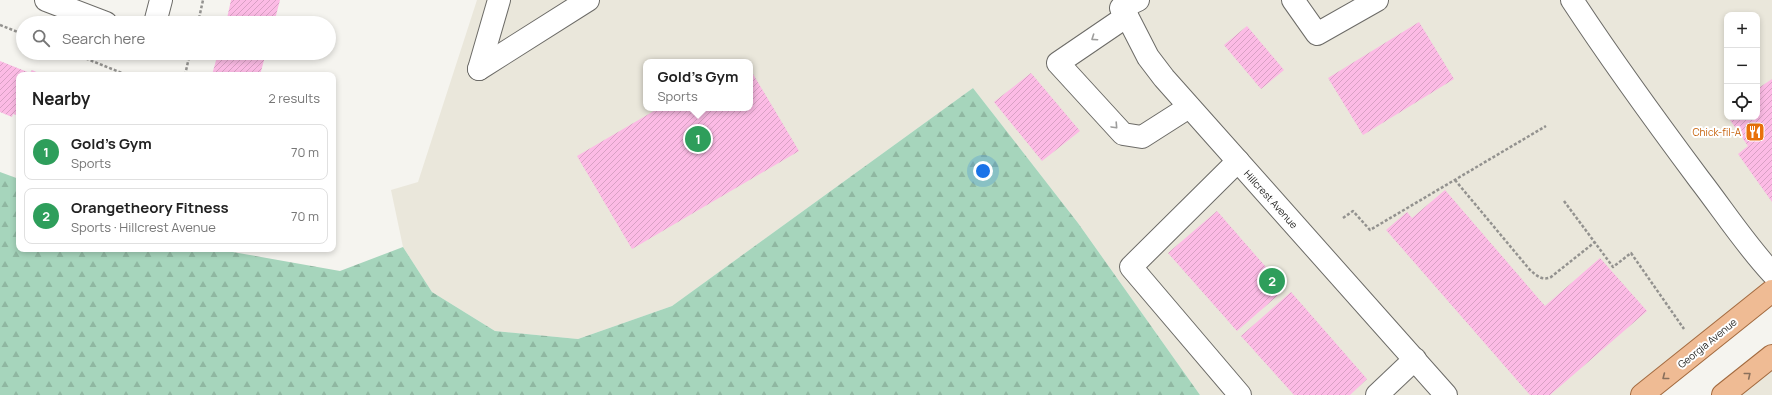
<!DOCTYPE html>
<html lang="en">
<head>
<meta charset="utf-8">
<style>
  body { margin:0; font-family:Manrope,sans-serif; background:#f6f6f6; color:#222 }
  .controls { position:absolute; right:12px; top:12px; display:grid; overflow:hidden; border-radius:8px; box-shadow:0 2px 6px #0003 }
  .controls button { width:36px; height:36px; display:grid; place-items:center; padding:0; border:0; border-bottom:1px solid #e0e0e0; background:#fff; color:#222; font:20px sans-serif }
  .you { position:absolute; left:983px; top:171px; width:14px; height:14px; margin:-10px; border:3px solid #fff; border-radius:50%; background:#1a73e8; box-shadow:0 0 0 6px #1a73e833 }
  .badge { display:grid; place-items:center; width:26px; height:26px; border-radius:50%; background:#7c3aed; color:#fff; font-size:13px; font-weight:700 }
  .pin { position:absolute; translate:-50% -50%; border:2px solid #fff; box-shadow:0 1px 4px #0006 }
  .popup { position:absolute; left:643px; top:59px; width:110px; height:52px; box-sizing:border-box; display:grid; place-content:center; border-radius:8px; background:#fff; filter:drop-shadow(0 1px 3px #0005); font-size:13px; white-space:nowrap; color:#767676 }
  .popup b { font-size:15px; color:#222 }
  .popup::after { content:''; position:absolute; left:50%; top:100%; margin-left:-8px; border:8px solid transparent; border-top-color:#fff }
  .list { margin:0; padding:0; list-style:none }
  h2 { display:flex; justify-content:space-between; align-items:center; height:52px; margin:0; padding:0 16px; font-size:17px }
  h2 small { font-size:13px; font-weight:400; color:#767676 }
  .list li { display:grid; grid-template-columns:26px 1fr auto; gap:12px; align-items:center; box-sizing:border-box; height:56px; margin:0 8px 8px; padding:0 8px; border:1px solid #e0e0e0; border-radius:8px }
  .list b { display:block; font-size:15px; white-space:nowrap }
  .list p { margin:0; font-size:13px; white-space:nowrap; color:#767676 }
  .list em { font-size:13px; font-style:normal; color:#767676 }
  .icon { flex:none; width:22px; height:22px; fill:none; stroke:currentColor; stroke-width:2; stroke-linecap:round; stroke-linejoin:round }
  .map { position:relative; flex:none; width:1772px; height:395px; overflow:hidden }
  .search { position:absolute; background:#fff; box-shadow:0 2px 6px #0003; left:16px; top:16px; width:320px; height:44px; display:flex; align-items:center; gap:10px; box-sizing:border-box; padding:0 14px; border-radius:22px; color:#767676; font-size:15px }
  .panel { position:absolute; background:#fff; box-shadow:0 2px 6px #0003; left:16px; top:72px; width:320px; height:180px; border-radius:8px }
  .map>svg:first-child { display:block }
  .built { fill:#eae7db; fill-rule:evenodd }
  .forest { fill:url(#forest-firs) }
  .building { fill:url(#building-hatch) }
  .lines { fill:none; stroke-linecap:round; stroke-linejoin:round }
  .minor-casing { stroke:#6c6b67; stroke-width:24 }
  .major-casing { stroke:#a26a3f; stroke-width:24 }
  .path { stroke:#93928f; stroke-width:2.5; stroke-dasharray:3 2; stroke-linecap:butt }
  .minor { stroke:#fff; stroke-width:22 }
  .major { stroke:#efbb94; stroke-width:22 }
  .oneway { stroke:#9d9d9c }
  .oneway2 { stroke:#8a705c }
  .labels { text-anchor:middle; dominant-baseline:central; stroke-width:4; stroke-linejoin:round; paint-order:stroke }
  .food-label { font-size:10px; fill:#c56008; stroke:#fff; text-anchor:end }
  .street-label { font-size:10px; fill:#262624; stroke:#fff }
</style>
</head>
<body>
<div class="map">
<svg width="1772" height="395" viewBox="0 0 1772 395">
  <defs>
    <pattern id="forest-firs" width="22" height="20" patternUnits="userSpaceOnUse"><rect width="22" height="20" fill="#a6d5bc"/><path d="M5 1l3.5 6h-7zM16 11l3.5 6h-7z" fill="#8fb7a1"/></pattern>
    <pattern id="building-hatch" width="6" height="6" patternUnits="userSpaceOnUse"><rect width="6" height="6" fill="#fcbbe5"/><path d="M-1 1l2-2M0 6l6-6M5 7l2-2" fill="none" stroke="#d8a1c4"/></pattern>
  </defs>
  <rect width="100%" height="100%" fill="#f5f4ef"/>
  <g class="built">
    <path d="M 477,0 L 1772,0 L 1772,291 L 1642,395 L 1200,395 L 1078,223 L 973,88 L 672,306 L 578,339 L 495,331 L 432,292 L 403,247 L 391,190 L 418,182 ZM 1727,15 L 1757,15 L 1757,117 L 1727,117 ZM 646,62 L 750,62 L 750,108 L 646,108 Z"/>
    <polygon points="1772,356 1772,395 1723,395"/>
  </g>
  <polygon class="forest" points="973,88 1078,223 1200,395 0,395 0,172 19,179 19,249 216,249 340,271 403,247 432,292 495,331 578,339 672,306"/>
  <g class="building">
    <polygon points="231,0 280,0 274,23 226,23"/>
    <polygon points="1419,22 1454,79 1363,135 1328,78"/>
    <polygon points="1247,26 1284,70 1261,89 1224,45"/>
    <polygon points="218,53 266,53 260,75 212,75"/>
    <polygon points="0,61 30,73 32,70 43,75 19,75 19,116 13,114 12,117 0,112"/>
    <polygon points="750,69 799,151 632,249 577,156 659,108 750,108"/>
    <polygon points="1031,73 1080,131 1042,161 994,102"/>
    <polygon points="1772,79 1772,202 1738,154 1748,146 1728,117 1757,117 1757,89"/>
    <polygon points="1445,190 1545,306 1600,258 1647,311 1550,395 1530,395 1386,230 1407,212 1412,218"/>
    <polygon points="1217,211 1285,289 1237,331 1168,253"/>
    <polygon points="1291,292 1367,379 1350,395 1294,395 1241,336"/>
  </g>
  <g class="lines">
    <g class="minor-casing">
      <g id="minor">
        <polyline points="46,0 106,23"/>
        <polyline points="1138,0 1121,8 1127,16 1148,57 1164,78 1446,395"/>
        <polyline points="1293,0 1317,34 1377,0"/>
        <path d="M 1572,0 C 1612,61 1655,120 1699,179 C 1723,210 1745,244 1772,273"/>
        <polyline points="1127,16 1058,63 1123,134 1142,137 1189,107"/>
        <polyline points="155,23 161,0"/>
        <polyline points="479,69 588,0"/>
        <polyline points="479,69 499,0"/>
        <polyline points="1238,161 1131,267 1240,395"/>
        <polyline points="1377,395 1415,359"/>
      </g>
    </g>
    <g class="major-casing">
      <g id="major">
        <polyline points="1642,395 1772,291"/>
        <polyline points="1723,395 1772,356"/>
      </g>
    </g>
    <g class="path">
      <polyline points="198,23 203,0"/>
      <polyline points="0,25 23,34"/>
      <polyline points="72,53 127,75"/>
      <polyline points="185,75 190,53"/>
      <path d="M 1455,180 L 1530,270 C 1537,276 1542,281 1551,277 L 1595,242"/>
      <polyline points="1564,201 1613,267 1631,253 1684,329"/>
      <polyline points="1343,218 1353,211 1370,230 1546,126"/>
    </g>
    <use href="#minor" class="minor"/>
    <use href="#major" class="major"/>
  </g>
  <defs><path id="oneway-chevron" d="M-2-3.5L2.5 0L-2 3.5" fill="none" stroke-width="1.6" stroke-linecap="round" stroke-linejoin="round"/></defs>
  <g class="oneway">
    <use href="#oneway-chevron" transform="translate(1094 38) rotate(146)"/>
    <use href="#oneway-chevron" transform="translate(1115 126) rotate(47)"/>
  </g>
  <g class="oneway2">
    <use href="#oneway-chevron" transform="translate(1748 375) rotate(-39)"/>
    <use href="#oneway-chevron" transform="translate(1665 377) rotate(142)"/>
  </g>
  <defs>
    <g id="restaurant-square" transform="scale(1)"><rect x="-9" y="-9" width="18" height="18" rx="4" fill="#e8710a" stroke="#fff"/><path d="M-5-6h1v4h1v-4h1v4h1v-4h1v5L-1.5 .5V6h-2V.5L-5-1ZM5-6V6H3V1.5H1.5Q1.5-4 5-6Z" fill="#fff"/></g>
  </defs>
  <g fill-rule="evenodd">
    <use href="#restaurant-square" x="1755" y="132"/>
  </g>
  <g class="labels">
    <g class="food-label">
      <text x="1741" y="132">Chick-fil-A</text>
    </g>
    <g class="street-label">
      <text transform="translate(1271 199) rotate(48)">Hillcrest Avenue</text>
      <text transform="translate(1707 343) rotate(-39)">Georgia Avenue</text>
    </g>
  </g>
</svg>
<div class="controls">
<button>+</button>
<button>−</button>
<button><svg class="icon" aria-label="locate" viewBox="0 0 24 24"><circle cx="12" cy="12" r="6"/><path d="M12 2v4M12 18v4M2 12h4M18 12h4"/></svg></button>
</div>
<div class="you"></div>
<div class="pin badge" style="left:698px;top:139px;background:#2e9e5b">1</div>
<div class="popup"><b>Gold's Gym</b>Sports</div>
<div class="pin badge" style="left:1272px;top:281px;background:#2e9e5b">2</div>
<div class="search"><svg class="icon" aria-label="search" viewBox="0 0 24 24"><circle cx="10" cy="10" r="6"/><path d="M15 15l6 6"/></svg>Search here</div>
<section class="panel">
<h2>Nearby<small>2 results</small></h2>
<ul class="list">
<li><span class="badge" style="background:#2e9e5b">1</span><div><b>Gold's Gym</b><p>Sports</p></div><em>70 m</em></li>
<li><span class="badge" style="background:#2e9e5b">2</span><div><b>Orangetheory Fitness</b><p>Sports · Hillcrest Avenue</p></div><em>70 m</em></li>
</ul>
</section>
</div>
</body>
</html>
